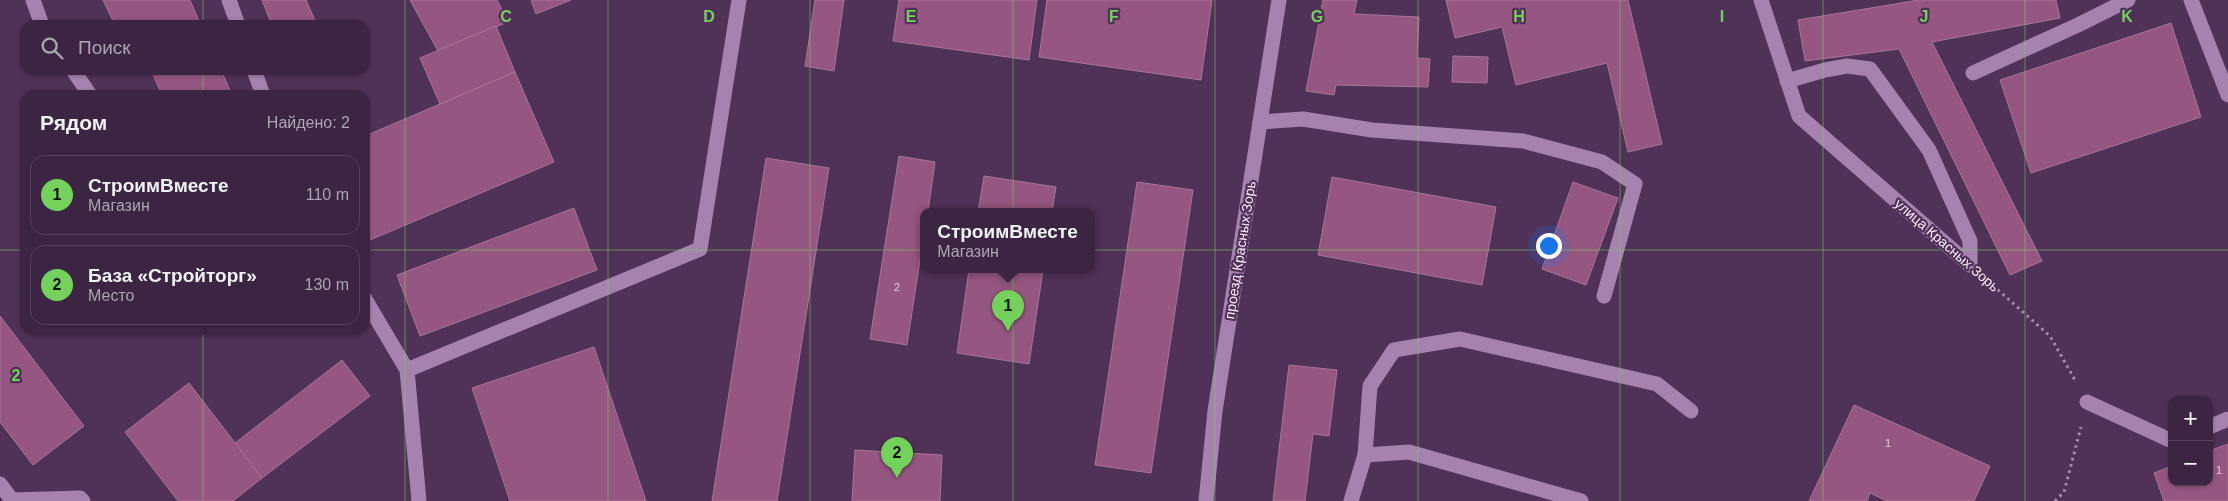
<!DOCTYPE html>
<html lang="ru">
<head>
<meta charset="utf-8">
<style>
  body { margin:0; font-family:Helvetica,sans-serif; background:#432d49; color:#f1f3f6 }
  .controls { position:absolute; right:15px; bottom:15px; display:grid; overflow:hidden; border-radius:10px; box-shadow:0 1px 4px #0004 }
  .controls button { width:45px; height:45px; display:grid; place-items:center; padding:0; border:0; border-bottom:1px solid #55425b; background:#3c2542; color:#f1f3f6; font:25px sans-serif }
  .you { position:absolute; left:1548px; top:245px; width:18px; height:18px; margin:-12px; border:4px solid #fff; border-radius:50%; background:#1a73e8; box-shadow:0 0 0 8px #1a73e833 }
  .badge { display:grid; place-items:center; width:32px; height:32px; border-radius:50%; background:#74d25c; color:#111; font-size:16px; font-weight:700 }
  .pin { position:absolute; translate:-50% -41px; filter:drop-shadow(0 1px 2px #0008) }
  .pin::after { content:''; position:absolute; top:26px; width:18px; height:15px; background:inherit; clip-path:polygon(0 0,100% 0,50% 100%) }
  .popup { position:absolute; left:920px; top:208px; width:175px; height:65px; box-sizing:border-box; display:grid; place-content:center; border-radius:10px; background:#3c2542; filter:drop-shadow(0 1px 4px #0005); font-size:16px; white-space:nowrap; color:#aca5b2 }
  .popup b { font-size:19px; color:#f1f3f6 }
  .popup::after { content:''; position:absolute; left:50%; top:100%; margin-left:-10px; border:10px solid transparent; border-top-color:#3c2542 }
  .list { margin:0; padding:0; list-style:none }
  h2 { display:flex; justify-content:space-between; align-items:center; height:65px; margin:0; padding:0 20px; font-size:21px }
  h2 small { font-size:16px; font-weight:400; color:#aca5b2 }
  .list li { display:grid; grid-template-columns:32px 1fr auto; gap:15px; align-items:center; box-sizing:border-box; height:80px; margin:0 10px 10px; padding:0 10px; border:1px solid #55425b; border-radius:15px }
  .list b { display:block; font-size:19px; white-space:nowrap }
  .list p { margin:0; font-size:16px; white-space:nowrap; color:#aca5b2 }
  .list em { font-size:16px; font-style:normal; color:#aca5b2 }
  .icon { flex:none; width:28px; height:28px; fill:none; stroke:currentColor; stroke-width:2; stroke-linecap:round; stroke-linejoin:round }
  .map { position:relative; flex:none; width:2228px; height:501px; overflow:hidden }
  .search { position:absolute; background:#3c2542; box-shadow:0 1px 4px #0004; left:20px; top:20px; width:350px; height:55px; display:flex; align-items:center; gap:12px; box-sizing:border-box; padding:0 18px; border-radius:15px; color:#aca5b2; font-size:19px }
  .panel { position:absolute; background:#3c2542; box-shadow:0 1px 4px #0004; left:20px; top:90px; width:350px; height:245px; border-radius:15px }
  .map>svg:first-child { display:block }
  .building { fill:#955781; stroke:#a77697 }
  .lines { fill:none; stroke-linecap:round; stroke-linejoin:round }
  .path { stroke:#a58faa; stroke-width:3; stroke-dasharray:2.5 4; stroke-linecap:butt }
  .minor { stroke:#a683af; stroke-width:15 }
  .grid { fill:none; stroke:#74d25c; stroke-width:1; stroke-opacity:0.55 }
  .labels { text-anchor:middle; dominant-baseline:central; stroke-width:4.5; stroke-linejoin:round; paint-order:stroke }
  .number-label { font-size:11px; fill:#e1c8dd }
  .street-label { font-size:14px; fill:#faeefc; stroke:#503158 }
  .grid-label { font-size:16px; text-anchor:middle; font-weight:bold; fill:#74d25c; stroke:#503158; stroke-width:4.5; stroke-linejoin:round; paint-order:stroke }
</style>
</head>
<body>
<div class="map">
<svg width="2228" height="501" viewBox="0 0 2228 501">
  <rect width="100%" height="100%" fill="#503158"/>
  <g class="building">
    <polygon points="103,0 190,0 199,21 190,25 115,25"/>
    <polygon points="262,0 306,0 317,25 272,25"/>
    <polygon points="410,0 497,0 508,22 438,51"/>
    <polygon points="531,0 571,0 536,14"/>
    <polygon points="815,0 844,0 834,71 805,66"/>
    <polygon points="899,0 1037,0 1029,60 893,41"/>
    <polygon points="1047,0 1212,0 1201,80 1039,57"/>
    <polygon points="1323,0 1357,0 1354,14 1419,17 1417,58 1430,59 1428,87 1336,85 1334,95 1306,91"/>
    <polygon points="1446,0 1628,0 1662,144 1628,152 1607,63 1516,85 1502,27 1455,38"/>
    <polygon points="1919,0 2056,0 2060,18 1932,42 2042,261 2010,275 1899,49 1805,61 1798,20"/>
    <polygon points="199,21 201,25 190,25"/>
    <polygon points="2171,23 2201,117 2031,173 2000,80"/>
    <polygon points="496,26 515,72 440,104 420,58"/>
    <polygon points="1453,56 1488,57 1487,83 1452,82"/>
    <polygon points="151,70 221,70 232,95 162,95"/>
    <polygon points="515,72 554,162 370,240 365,229 365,136"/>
    <polygon points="899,156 935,162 928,212 924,212 924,234 907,345 870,339"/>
    <polygon points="766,158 829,168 777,501 712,501"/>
    <polygon points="984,176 1056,187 1052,212 978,212"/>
    <polygon points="1332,177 1496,207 1482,285 1318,255"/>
    <polygon points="1137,182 1193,190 1151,473 1095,465"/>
    <polygon points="1573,182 1618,198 1586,285 1542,269"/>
    <polygon points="574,208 597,270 420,336 397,275"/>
    <polygon points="969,270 1043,270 1029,364 957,353"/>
    <polygon points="0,316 84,426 33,465 0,422"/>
    <polygon points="594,347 646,501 510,501 472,388"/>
    <polygon points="342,360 370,396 262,478 235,443"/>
    <polygon points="1289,365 1337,370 1329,436 1313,434 1305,501 1273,501"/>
    <polygon points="189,383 262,478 233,501 178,501 125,432"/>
    <polygon points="1854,405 1990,466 1974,501 1887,501 1870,493 1867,501 1809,501"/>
    <polygon points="2228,444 2228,501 2164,501 2154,473 2172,466 2172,482 2209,482 2209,451"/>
    <polygon points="855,450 942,455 940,501 852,501"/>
  </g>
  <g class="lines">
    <g class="path">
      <polyline points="1988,281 2050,336 2075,380"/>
      <polyline points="2055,501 2064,492 2081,427"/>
    </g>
    <g class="minor">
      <polyline points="33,0 42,25"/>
      <polyline points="229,0 238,25"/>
      <polyline points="1761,0 1799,116 1970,265"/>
      <polyline points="2191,0 2228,95"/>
      <polyline points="73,70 90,95"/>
      <polyline points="254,70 263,95"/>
      <polyline points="1973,73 2078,25 2128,0"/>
      <polyline points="1787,81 1825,70 1847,66 1870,69 1929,150 1970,241 1970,265"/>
      <polyline points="1260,122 1303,119 1372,130 1523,141 1602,162 1635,184 1604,296"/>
      <polyline points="365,299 407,370 419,501"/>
      <polyline points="407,370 700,249 739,0"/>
      <polyline points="2087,402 2172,441"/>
      <polyline points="2209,427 2228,419"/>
      <polyline points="1365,455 1370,386 1394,350 1460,339 1657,384 1691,411"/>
      <polyline points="0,484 12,500 80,498 83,501"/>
      <polyline points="1206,501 1215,411 1279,0"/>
      <polyline points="1351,501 1365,455 1409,452 1581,501"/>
    </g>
  </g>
  <path class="grid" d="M 203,0 L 203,25M 405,0 L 405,501M 608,0 L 608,501M 810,0 L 810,501M 1013,0 L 1013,501M 1215,0 L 1215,501M 1418,0 L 1418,501M 1620,0 L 1620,501M 1823,0 L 1823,501M 2025,0 L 2025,501M 203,70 L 203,95M 0,250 L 25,250M 365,250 L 2228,250M 203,330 L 203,501"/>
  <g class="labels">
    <g class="number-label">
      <text x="897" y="287">2</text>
      <text x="1888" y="443">1</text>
      <text x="2219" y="470">1</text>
    </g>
    <g class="street-label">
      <text transform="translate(1947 245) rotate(41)">улица Красных Зорь</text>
      <text transform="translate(1240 250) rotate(-81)">проезд Красных Зорь</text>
    </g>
  </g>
  <g class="grid-label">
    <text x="506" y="22">C</text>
    <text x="709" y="22">D</text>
    <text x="911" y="22">E</text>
    <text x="1114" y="22">F</text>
    <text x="1317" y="22">G</text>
    <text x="1519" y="22">H</text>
    <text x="1722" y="22">I</text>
    <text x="1924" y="22">J</text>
    <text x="2127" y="22">K</text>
    <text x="16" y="381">2</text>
  </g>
</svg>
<div class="controls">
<button>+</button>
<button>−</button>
</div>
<div class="you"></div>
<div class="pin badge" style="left:1008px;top:331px">1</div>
<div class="popup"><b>СтроимВместе</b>Магазин</div>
<div class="pin badge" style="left:897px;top:478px">2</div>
<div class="search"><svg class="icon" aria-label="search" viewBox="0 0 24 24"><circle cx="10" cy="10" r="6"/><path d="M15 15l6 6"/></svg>Поиск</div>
<section class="panel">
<h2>Рядом<small>Найдено: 2</small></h2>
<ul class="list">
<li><span class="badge">1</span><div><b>СтроимВместе</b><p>Магазин</p></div><em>110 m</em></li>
<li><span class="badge">2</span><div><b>База «Стройторг»</b><p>Место</p></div><em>130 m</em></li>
</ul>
</section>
</div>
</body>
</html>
